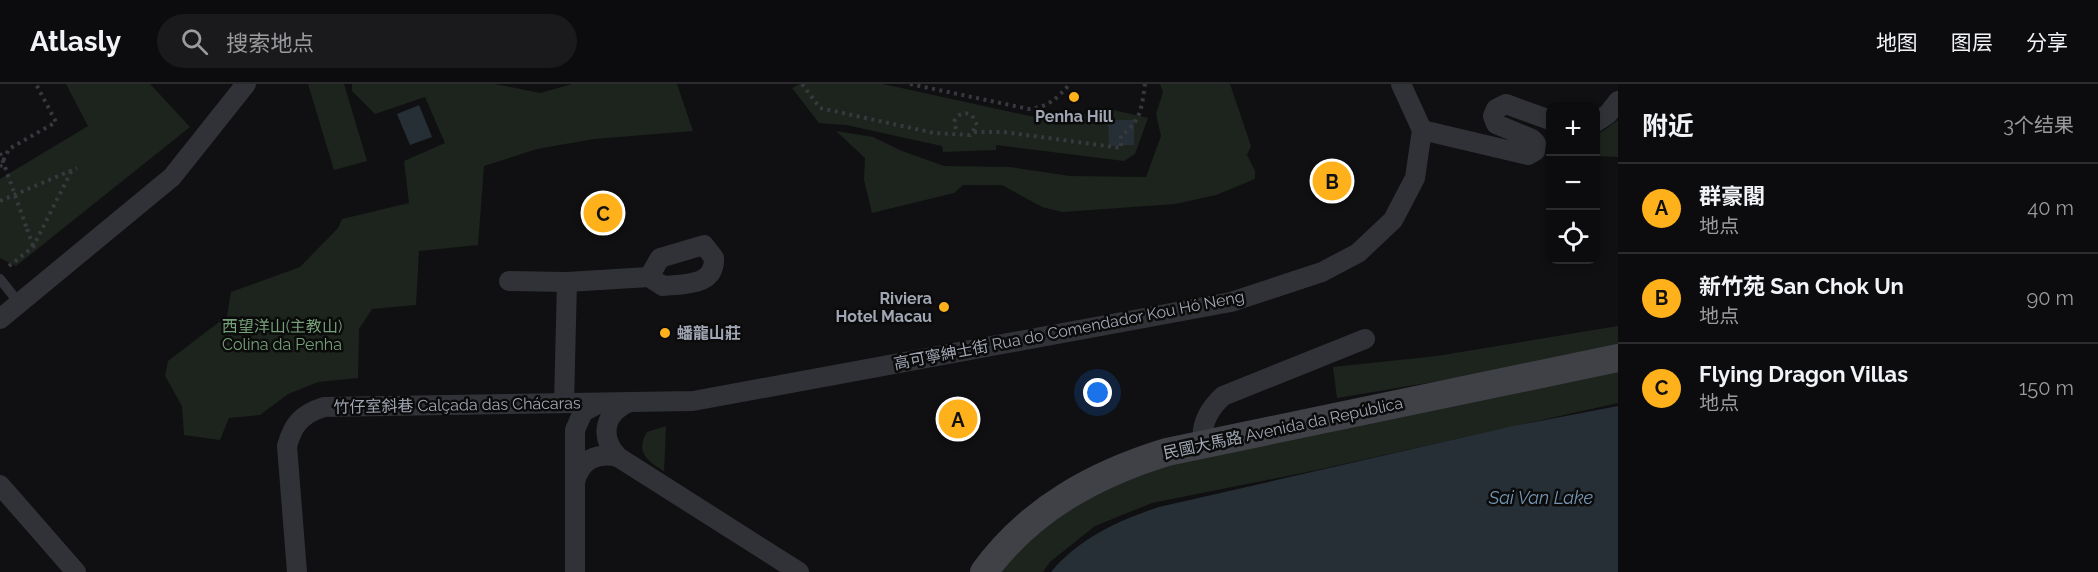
<!DOCTYPE html>
<html lang="zh">
<head>
<meta charset="utf-8">
<style>
  body { margin:0; font-family:Raleway,"Noto Sans SC",sans-serif; background:#1a1a1c; color:#f1f3f6 }
  .controls { position:absolute; right:18px; top:18px; display:grid; overflow:hidden; border-radius:12px; box-shadow:0 3px 9px #0003 }
  .controls button { width:54px; height:54px; display:grid; place-items:center; padding:0; border:0; border-bottom:2px solid #2c2c2e; background:#0c0c0e; color:#f1f3f6; font:30px sans-serif }
  .you { position:absolute; left:1098px; top:309px; width:21px; height:21px; margin:-15px; border:4px solid #fff; border-radius:50%; background:#1a73e8; box-shadow:0 0 0 9px #1a73e833 }
  .badge { display:grid; place-items:center; width:39px; height:39px; border-radius:50%; background:#feb11b; color:#111; font-size:20px; font-weight:700 }
  .pin { position:absolute; translate:-50% -50%; border:3px solid #fff; box-shadow:0 2px 6px #0006 }
  .list { margin:0; padding:0; list-style:none }
  h2 { display:flex; justify-content:space-between; align-items:center; height:78px; margin:0; padding:0 24px; font-size:26px }
  h2 small { font-size:20px; font-weight:400; color:#9a9b9e }
  .list li { display:grid; grid-template-columns:39px 1fr auto; gap:18px; align-items:center; box-sizing:border-box; height:90px; padding:0 24px; border-top:2px solid #2c2c2e }
  .list b { display:block; font-size:22px; white-space:nowrap }
  .list p { margin:0; font-size:20px; white-space:nowrap; color:#9a9b9e }
  .list em { font-size:20px; font-style:normal; color:#9a9b9e }
  .icon { flex:none; width:33px; height:33px; fill:none; stroke:currentColor; stroke-width:2; stroke-linecap:round; stroke-linejoin:round }
  .map { position:relative; flex:none; width:1618px; height:488px; overflow:hidden }
  header { display:flex; align-items:center; gap:36px; box-sizing:border-box; height:84px; padding:0 30px; background:#0c0c0e; border-bottom:2px solid #2c2c2e }
  header strong { font-size:28px }
  nav { display:flex; gap:33px; margin-inline-start:auto; font-size:21px }
  .search { width:420px; height:54px; background:#1a1a1c; display:flex; align-items:center; gap:15px; box-sizing:border-box; padding:0 21px; border-radius:33px; color:#9a9b9e; font-size:22px }
  main { display:flex }
  aside { flex:1; background:#0c0c0e }
  .map>svg:first-child { display:block }
  .green { fill:#1c241d }
  .water { fill:#262f36 }
  .lines { fill:none; stroke-linecap:round; stroke-linejoin:round }
  .path { stroke:#37393e; stroke-width:4; stroke-dasharray:3 4.5; stroke-linecap:butt }
  .lane { stroke:#313237; stroke-width:10 }
  .street { stroke:#313237; stroke-width:20 }
  .secondary { stroke:#3f4147; stroke-width:28 }
  .path-bridge { stroke:#37393e; stroke-width:4; stroke-dasharray:3 4.5; stroke-linecap:butt }
  .poi-dot { fill:#feb11b; stroke:#0b0b0c; stroke-width:2 }
  .labels { text-anchor:middle; dominant-baseline:central; stroke-width:5; stroke-linejoin:round; paint-order:stroke }
  .poi-label { font-size:16px; font-weight:bold; fill:#a0a6b3; stroke:#0b0b0c }
  .park-label { font-size:16px; fill:#75a078; stroke:#0b0b0c }
  .street-label { font-size:16px; fill:#a0a6b3; stroke:#0b0b0c }
  .water-label { font-size:18px; font-style:italic; fill:#7495b2; stroke:#0b0b0c }
</style>
</head>
<body>
<header>
<strong>Atlasly</strong>
<div class="search"><svg class="icon" aria-label="search" viewBox="0 0 24 24"><circle cx="10" cy="10" r="6"/><path d="M15 15l6 6"/></svg>搜索地点</div>
<nav><a>地图</a><a>图层</a><a>分享</a></nav>
</header>
<main>
<div class="map">
<svg width="1618" height="488" viewBox="0 0 1618 488">
  <rect width="100%" height="100%" fill="#101012"/>
  <g class="green">
    <polygon points="66,0 150,0 190,43 16,182 0,174 0,95 88,42"/>
    <polygon points="308,0 344,0 367,77 334,86"/>
    <polygon points="352,0 495,0 540,9 572,0 677,0 693,47 594,55 537,65 484,82 478,161 419,167 416,221 372,225 359,245 358,294 318,298 288,310 260,331 229,334 220,356 184,351 182,322 165,292 168,277 227,232 231,208 300,183 338,144 342,135 409,119 404,77 445,59 425,13 375,30 352,7"/>
    <polygon points="800,0 883,0 1053,37 1076,34 1101,23 1148,34 1135,70 1124,77 996,61 996,66 943,68 942,62 846,41 819,39 792,4"/>
    <polygon points="1160,0 1230,0 1251,62 1247,71 1255,87 1255,95 1216,111 1175,120 1062,128 1042,123 1002,101 963,101 954,109 872,129 864,96 865,74 836,47 873,53 902,67 944,82 1010,83 1070,92 1146,93 1161,52 1156,30 1163,8"/>
    <polygon points="1618,36 1618,73 1596,72 1596,49 1600,49"/>
    <polygon points="1618,242 1618,267 1337,314 1333,283 1437,272"/>
    <polygon points="1618,278 1618,319 1317,386 1152,419 1095,442 1050,478 1043,488 994,488 1046,426 1173,370"/>
    <path d="M 666,342 L 664,387 C 647,377 635,368 647,348 Z"/>
  </g>
  <g class="water">
    <polygon points="419,21 432,53 410,61 397,30"/>
    <polygon points="1108,36 1134,36 1134,61 1109,62"/>
    <path d="M 1618,322 L 1618,488 L 1051,488 C 1078,455 1119,436 1159,423 L 1513,342 Z"/>
  </g>
  <g class="lines">
    <g class="path">
      <path d="M 802,0 L 820,24 L 934,49 L 970,51 L 977,41 L 972,31 C 964,27 957,30 954,38 L 957,48"/>
      <path d="M 910,0 L 1029,25 C 1049,23 1057,14 1070,0"/>
      <path d="M 974,48 L 1004,48 L 1121,64 L 1121,51 C 1141,39 1142,21 1145,0"/>
      <polyline points="0,83 9,65 56,38 36,0"/>
      <polyline points="0,117 77,84"/>
      <polyline points="27,145 33,162"/>
      <polyline points="9,182 33,163 72,86"/>
    </g>
    <polyline class="lane" points="0,195 19,219"/>
    <g class="street">
      <polyline points="1596,38 1608,30 1618,17"/>
      <polyline points="1422,46 1528,71 1535,67 1536,59 1532,55 1496,40 1493,32 1496,25 1506,20 1550,36"/>
      <polyline points="509,197 567,198"/>
      <polyline points="0,235 172,93 246,0"/>
      <path d="M 630,318 C 604,328 599,353 618,373 L 799,488"/>
      <path d="M 564,319 L 567,198 L 649,193 L 660,174 L 704,161 L 714,174 C 715,202 685,200 663,202 L 649,193"/>
      <path d="M 1203,360 C 1200,340 1209,325 1223,312 L 1365,255"/>
      <path d="M 575,398 C 580,376 597,368 618,373"/>
      <polyline points="0,401 76,488"/>
      <path d="M 297,488 L 287,362 C 293,340 302,330 324,323 L 693,317 L 1231,218 L 1322,188 L 1358,169 L 1393,136 L 1415,94 L 1422,46 L 1401,0"/>
      <polyline points="575,488 575,346 583,328 600,319"/>
    </g>
    <path class="secondary" d="M 984,488 C 1030,425 1095,390 1167,368 L 1618,274"/>
    <polyline class="path-bridge" points="0,69 27,145"/>
  </g>
  <g class="poi-dot">
    <circle cx="1074" cy="13" r="6"/>
    <circle cx="944" cy="223" r="6"/>
    <circle cx="665" cy="249" r="6"/>
  </g>
  <g class="labels">
    <g class="poi-label">
      <text x="1074" y="32">Penha Hill</text>
      <text x="932" y="214" text-anchor="end">Riviera<tspan x="932" dy="18">Hotel Macau</tspan></text>
      <text x="677" y="249" text-anchor="start">蟠龍山莊</text>
    </g>
    <g class="park-label">
      <text x="282" y="242">西望洋山(主教山)<tspan x="282" dy="18">Colina da Penha</tspan></text>
    </g>
    <g class="street-label">
      <text transform="translate(1069 246) rotate(-11)">高可寧紳士街 Rua do Comendador Kou Hó Neng</text>
      <text transform="translate(457 321) rotate(-1)">竹仔室斜巷 Calçada das Chácaras</text>
      <text transform="translate(1283 344) rotate(-12)">民國大馬路 Avenida da República</text>
    </g>
    <g class="water-label">
      <text x="1541" y="413">Sai Van Lake</text>
    </g>
  </g>
</svg>
<div class="controls">
<button>+</button>
<button>−</button>
<button><svg class="icon" aria-label="locate" viewBox="0 0 24 24"><circle cx="12" cy="12" r="6"/><path d="M12 2v4M12 18v4M2 12h4M18 12h4"/></svg></button>
</div>
<div class="you"></div>
<div class="pin badge" style="left:958px;top:335px">A</div>
<div class="pin badge" style="left:1332px;top:97px">B</div>
<div class="pin badge" style="left:603px;top:129px">C</div>
</div>
<aside>
<h2>附近<small>3个结果</small></h2>
<ul class="list">
<li><span class="badge">A</span><div><b>群豪閣</b><p>地点</p></div><em>40 m</em></li>
<li><span class="badge">B</span><div><b>新竹苑 San Chok Un</b><p>地点</p></div><em>90 m</em></li>
<li><span class="badge">C</span><div><b>Flying Dragon Villas</b><p>地点</p></div><em>150 m</em></li>
</ul>
</aside>
</main>
</body>
</html>
